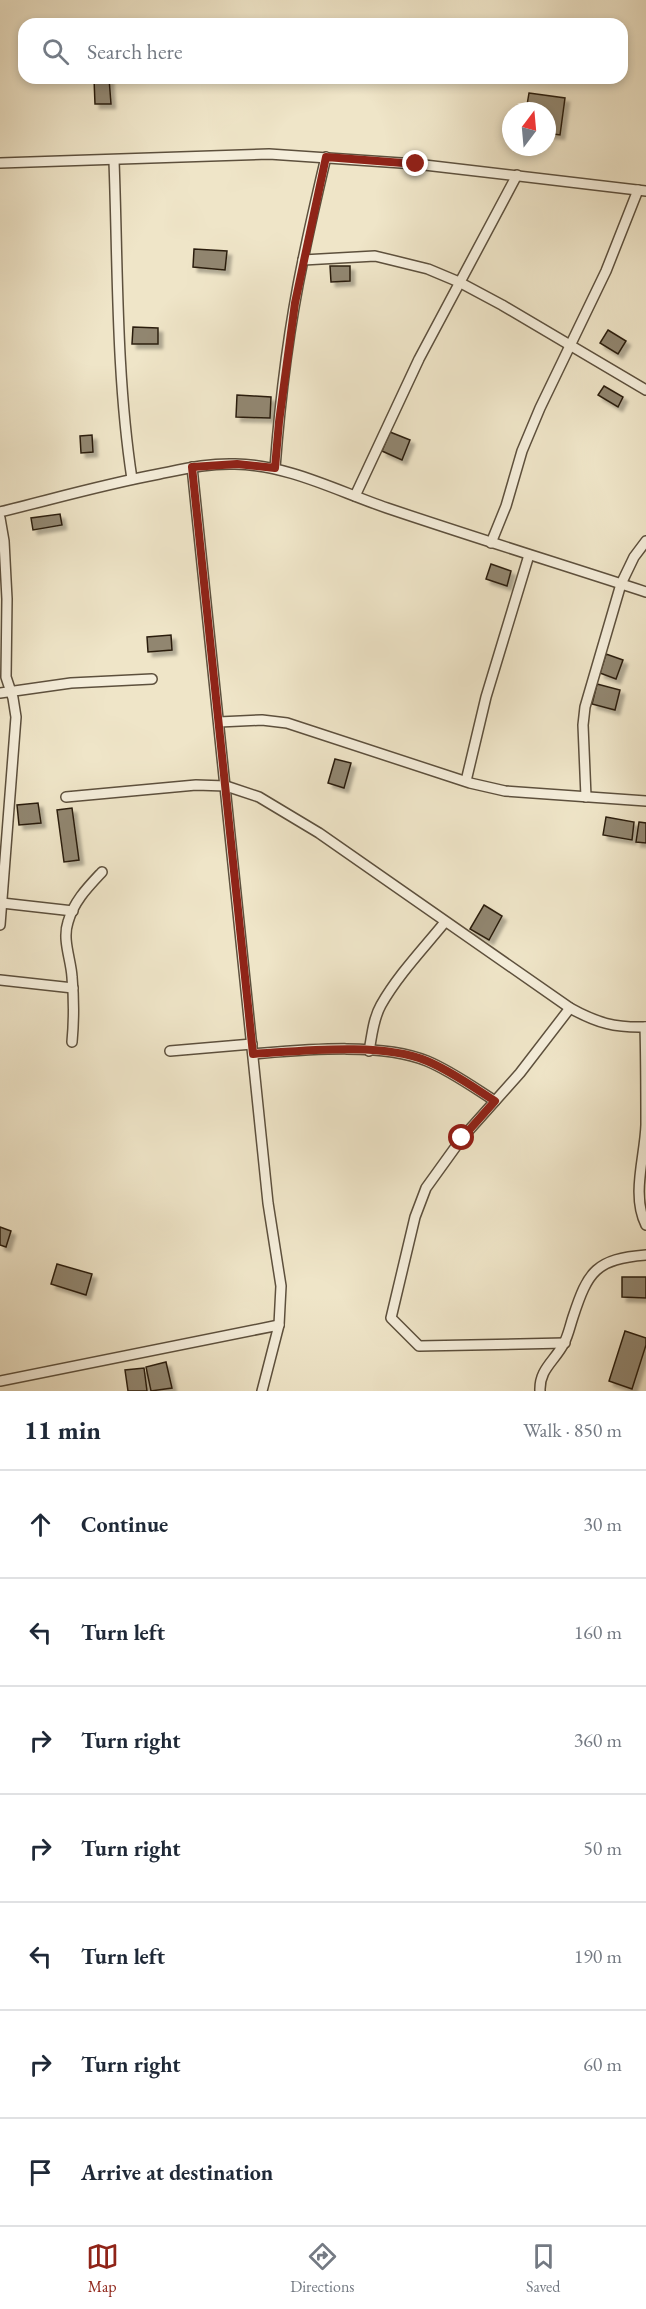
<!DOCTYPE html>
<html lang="en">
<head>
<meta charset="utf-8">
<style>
  body { margin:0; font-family:"EB Garamond",serif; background:#f6f6f7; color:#1f2937 }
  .compass { position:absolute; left:502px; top:102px; width:54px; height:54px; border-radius:50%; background:#fff; box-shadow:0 3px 9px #0003; rotate:16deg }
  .stop { position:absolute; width:18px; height:18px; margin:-14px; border:4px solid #8f2418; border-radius:50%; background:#fff }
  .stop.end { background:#8f2418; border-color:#fff; box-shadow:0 2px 6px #0008 }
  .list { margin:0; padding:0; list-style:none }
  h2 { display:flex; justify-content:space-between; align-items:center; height:78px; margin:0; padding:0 24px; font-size:26px }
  h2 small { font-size:20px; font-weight:400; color:#747a83 }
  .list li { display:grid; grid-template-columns:39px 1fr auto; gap:18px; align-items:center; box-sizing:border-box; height:108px; padding:0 24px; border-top:2px solid #e0e1e3 }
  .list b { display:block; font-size:22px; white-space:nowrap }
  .list em { font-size:20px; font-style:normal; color:#747a83 }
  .icon { flex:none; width:33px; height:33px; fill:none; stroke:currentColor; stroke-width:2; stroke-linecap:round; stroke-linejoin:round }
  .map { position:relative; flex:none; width:646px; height:1391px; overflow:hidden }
  .search { position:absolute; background:#fff; box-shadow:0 3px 9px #0003; left:18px; right:18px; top:18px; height:66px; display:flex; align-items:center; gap:15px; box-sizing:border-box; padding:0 21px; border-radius:18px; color:#747a83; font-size:22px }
  .sheet { height:834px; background:#fff }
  nav { display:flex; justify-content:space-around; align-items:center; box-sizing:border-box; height:84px; border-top:2px solid #e0e1e3; background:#fff; font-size:16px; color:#747a83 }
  nav a { display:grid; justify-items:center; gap:3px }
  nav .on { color:#8f2418 }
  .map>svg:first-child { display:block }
  .building { fill:#91866f; stroke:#2c1f0f; stroke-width:1.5; filter:url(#shadow) }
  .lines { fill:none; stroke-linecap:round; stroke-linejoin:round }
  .street-casing { stroke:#5d503d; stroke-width:12 }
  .street { stroke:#f5eedb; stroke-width:9 }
  .route { stroke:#8f2418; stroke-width:8 }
</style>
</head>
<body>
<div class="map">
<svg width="646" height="1391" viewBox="0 0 646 1391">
  <defs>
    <filter id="shadow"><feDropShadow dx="4.5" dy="4.5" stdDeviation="1.5" flood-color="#0004"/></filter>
  </defs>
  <rect width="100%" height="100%" fill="#efe5c8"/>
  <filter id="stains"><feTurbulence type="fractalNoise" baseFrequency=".00333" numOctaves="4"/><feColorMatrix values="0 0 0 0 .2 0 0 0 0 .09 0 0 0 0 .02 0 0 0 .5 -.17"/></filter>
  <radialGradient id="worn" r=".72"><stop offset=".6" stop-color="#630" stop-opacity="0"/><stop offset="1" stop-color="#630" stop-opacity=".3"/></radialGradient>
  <g class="building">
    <polygon points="109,78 111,104 95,104 94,79"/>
    <polygon points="529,93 565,98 560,135 547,133 547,111 526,111"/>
    <polygon points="194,249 227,251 225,270 193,267"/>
    <polygon points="330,266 350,266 350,281 331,282"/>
    <polygon points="133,327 158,328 158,344 132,344"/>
    <polygon points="608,330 626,341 618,354 600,343"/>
    <polygon points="604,386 623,397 618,407 598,395"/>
    <polygon points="237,395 271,397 270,418 236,417"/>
    <polygon points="390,432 410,440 402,460 382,451"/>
    <polygon points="92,435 93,452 81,453 80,436"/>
    <polygon points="60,514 62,525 33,530 31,518"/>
    <polygon points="491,564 511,571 507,586 486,579"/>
    <polygon points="171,635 172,650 148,652 147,637"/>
    <polygon points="606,654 623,660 616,679 600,673"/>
    <polygon points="597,684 620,690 615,710 592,704"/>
    <polygon points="335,759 351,763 344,788 328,783"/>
    <polygon points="38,803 41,823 19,825 17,805"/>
    <polygon points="72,808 79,860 64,862 57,810"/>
    <polygon points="606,817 634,822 632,840 603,835"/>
    <polygon points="639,822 646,823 646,843 636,842"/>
    <polygon points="484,905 502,916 489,940 470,929"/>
    <polygon points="0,1227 11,1231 6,1247 0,1245"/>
    <polygon points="57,1264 92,1274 86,1295 51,1284"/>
    <polygon points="622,1277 646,1277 646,1298 622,1297"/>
    <polygon points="625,1331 646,1338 646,1345 632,1389 609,1381"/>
    <polygon points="166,1362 172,1388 151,1391 146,1367"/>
    <polygon points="144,1368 147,1391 128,1391 125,1370"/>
  </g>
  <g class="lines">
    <g class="street-casing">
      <g id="street">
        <path d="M 114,161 C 118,267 116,374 132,479"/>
        <polyline points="0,163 269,154 416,164 646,191"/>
        <polyline points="303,260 375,256 428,269 459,282 502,305 646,390"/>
        <polyline points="192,467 268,1203 281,1286 279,1325 262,1391"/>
        <path d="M 275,468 C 280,400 289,327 303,260 C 310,225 318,191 326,157"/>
        <polyline points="355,496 419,359 517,175"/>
        <path d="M 0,512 C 53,499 105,484 159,474 C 184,469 209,463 235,464 C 289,465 337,491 387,508 C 473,537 560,564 646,592"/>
        <polyline points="0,518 4,541 7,599 6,677 13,698 16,717 0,925"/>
        <polyline points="491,543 506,506 522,451 540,408 606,271 638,190"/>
        <polyline points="0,693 71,683 152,679"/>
        <polyline points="219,722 262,720 287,723 470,783 505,791 646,801"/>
        <polyline points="466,781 486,697 529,555"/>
        <path d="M 66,797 L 196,785 L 226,786 L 259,797 L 319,833 L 570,1008 C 597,1023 615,1028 646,1027"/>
        <polyline points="586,797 583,725 585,707 621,584 634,557 646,541"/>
        <polyline points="2,903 73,911"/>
        <polyline points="0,980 73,988"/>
        <path d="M 645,1027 C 646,1059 646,1092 646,1125 C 645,1157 631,1195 646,1225"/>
        <path d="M 72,1042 C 74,1020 74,999 72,977 C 71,959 62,940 68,922 C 74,901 88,887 102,872"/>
        <polyline points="170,1051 252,1044"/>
        <path d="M 369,1051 C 372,1036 373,1019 381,1005 C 398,975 423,949 445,922"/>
        <path d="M 253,1054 C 302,1050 382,1042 427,1061 C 451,1071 473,1087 495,1101"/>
        <polyline points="565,1343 419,1346 391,1318 415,1217 426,1188 462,1138 520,1073 570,1008"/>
        <polyline points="0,1381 279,1325"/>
        <path d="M 540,1391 C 539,1369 555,1361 564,1343 C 568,1336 570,1326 573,1317 C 588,1271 596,1259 646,1255"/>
      </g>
    </g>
    <use href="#street" class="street"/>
  </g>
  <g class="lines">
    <path class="route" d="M 416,164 L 326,157 L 295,303 L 279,422 L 275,468 L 237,464 L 192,467 L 253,1054 C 302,1051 382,1042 427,1061 C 451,1071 473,1087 495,1101 L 462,1138"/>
  </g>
  <rect width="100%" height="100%" filter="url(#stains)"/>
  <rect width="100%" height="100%" fill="url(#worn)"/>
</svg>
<svg class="compass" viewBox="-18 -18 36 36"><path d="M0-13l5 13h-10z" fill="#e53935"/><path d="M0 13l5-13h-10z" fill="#747a83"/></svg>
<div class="stop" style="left:462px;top:1138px"></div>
<div class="stop end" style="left:416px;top:164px"></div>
<div class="search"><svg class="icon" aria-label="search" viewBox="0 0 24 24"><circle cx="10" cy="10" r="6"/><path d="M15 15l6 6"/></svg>Search here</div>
</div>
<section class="sheet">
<h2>11 min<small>Walk · 850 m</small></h2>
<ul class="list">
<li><svg class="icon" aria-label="ahead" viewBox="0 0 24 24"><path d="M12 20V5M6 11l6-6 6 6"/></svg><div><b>Continue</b></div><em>30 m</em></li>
<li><svg class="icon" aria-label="left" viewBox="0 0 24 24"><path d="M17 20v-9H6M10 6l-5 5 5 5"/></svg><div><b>Turn left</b></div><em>160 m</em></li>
<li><svg class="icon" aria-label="right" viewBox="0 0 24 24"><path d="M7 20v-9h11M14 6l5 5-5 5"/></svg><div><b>Turn right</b></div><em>360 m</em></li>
<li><svg class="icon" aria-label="right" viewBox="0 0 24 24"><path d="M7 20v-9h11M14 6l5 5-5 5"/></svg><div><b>Turn right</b></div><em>50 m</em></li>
<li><svg class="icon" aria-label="left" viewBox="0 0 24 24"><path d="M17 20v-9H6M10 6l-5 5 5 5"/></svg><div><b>Turn left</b></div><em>190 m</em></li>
<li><svg class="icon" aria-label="right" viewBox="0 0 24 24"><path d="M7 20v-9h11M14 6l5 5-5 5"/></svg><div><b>Turn right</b></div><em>60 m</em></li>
<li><svg class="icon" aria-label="arrive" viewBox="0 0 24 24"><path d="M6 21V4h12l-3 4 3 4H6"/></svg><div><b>Arrive at destination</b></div></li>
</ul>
</section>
<nav>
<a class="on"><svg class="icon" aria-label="map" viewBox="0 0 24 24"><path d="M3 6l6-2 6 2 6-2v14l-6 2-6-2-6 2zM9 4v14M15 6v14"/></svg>Map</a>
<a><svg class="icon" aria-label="directions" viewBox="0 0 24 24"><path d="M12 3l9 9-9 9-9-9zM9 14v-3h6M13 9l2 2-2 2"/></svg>Directions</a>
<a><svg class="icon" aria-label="saved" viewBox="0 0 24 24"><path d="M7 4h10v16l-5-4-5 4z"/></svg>Saved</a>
</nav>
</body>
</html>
